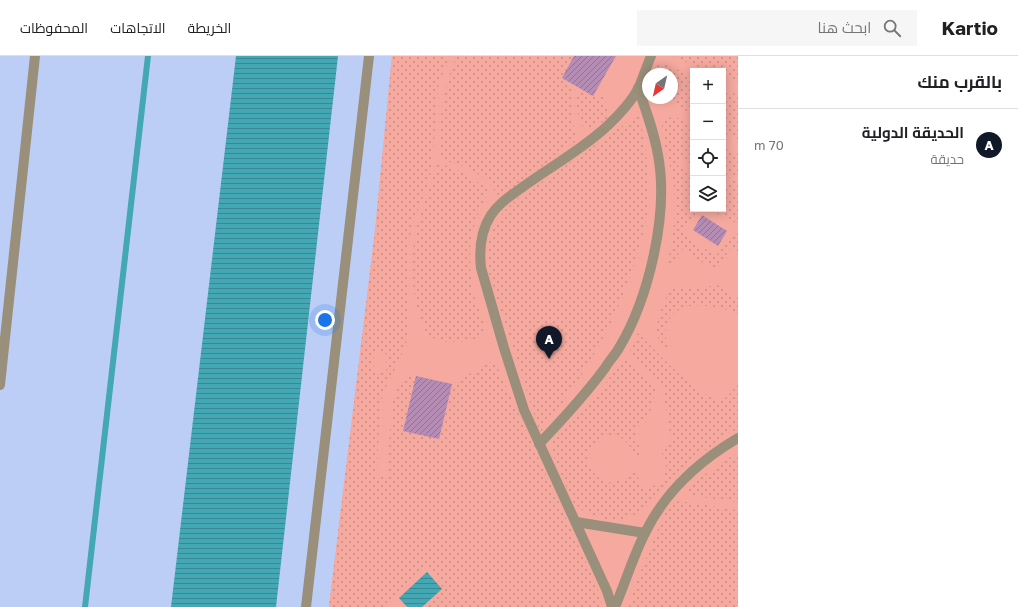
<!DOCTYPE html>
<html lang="ar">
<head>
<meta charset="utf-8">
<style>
  body { margin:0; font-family:"Golos Text",Cairo,sans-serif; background:#f6f6f6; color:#202124; direction:rtl }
  .controls { position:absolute; right:12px; top:12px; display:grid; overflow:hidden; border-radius:0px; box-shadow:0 2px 10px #0003 }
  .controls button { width:36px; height:36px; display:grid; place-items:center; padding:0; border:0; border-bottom:1px solid #e0e0e0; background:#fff; color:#202124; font:20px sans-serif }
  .compass { position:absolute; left:642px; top:12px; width:36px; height:36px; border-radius:50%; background:#fff; box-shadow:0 2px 10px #0003; rotate:214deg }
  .you { position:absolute; left:325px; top:264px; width:14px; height:14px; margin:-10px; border:3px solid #fff; border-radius:50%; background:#1a73e8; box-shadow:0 0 0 6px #1a73e833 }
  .badge { display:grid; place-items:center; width:26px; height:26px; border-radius:50%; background:#111827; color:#fff; font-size:13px; font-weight:700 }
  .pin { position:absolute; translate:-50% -33px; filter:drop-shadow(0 1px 2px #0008) }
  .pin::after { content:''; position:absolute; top:21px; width:14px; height:12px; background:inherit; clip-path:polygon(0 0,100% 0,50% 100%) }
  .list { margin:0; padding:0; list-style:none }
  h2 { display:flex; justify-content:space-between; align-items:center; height:52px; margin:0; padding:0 16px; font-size:17px }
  h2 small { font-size:13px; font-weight:400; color:#757577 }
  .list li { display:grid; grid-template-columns:26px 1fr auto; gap:12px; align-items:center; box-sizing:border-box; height:72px; padding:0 16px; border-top:1px solid #e0e0e0 }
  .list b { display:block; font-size:15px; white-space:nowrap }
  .list p { margin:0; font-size:13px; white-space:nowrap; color:#757577 }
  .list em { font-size:13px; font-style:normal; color:#757577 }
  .icon { flex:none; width:22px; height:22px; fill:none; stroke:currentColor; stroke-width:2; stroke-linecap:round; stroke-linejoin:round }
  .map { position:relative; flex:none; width:738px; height:551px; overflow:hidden; direction:ltr }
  header { display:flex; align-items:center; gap:24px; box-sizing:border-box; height:56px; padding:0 20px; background:#fff; border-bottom:1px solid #e0e0e0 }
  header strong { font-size:19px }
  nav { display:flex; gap:22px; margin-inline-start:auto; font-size:14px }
  .search { width:280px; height:36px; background:#f6f6f6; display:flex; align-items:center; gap:10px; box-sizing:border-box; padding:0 14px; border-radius:0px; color:#757577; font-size:15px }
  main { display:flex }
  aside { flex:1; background:#fff }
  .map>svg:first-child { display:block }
  .green { fill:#f5a99f; fill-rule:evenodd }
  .garden { fill:url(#garden-dots); fill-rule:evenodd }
  .water { fill:url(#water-rules) }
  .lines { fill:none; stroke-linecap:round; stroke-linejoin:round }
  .stream { stroke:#43a7b4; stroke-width:6 }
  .building { fill:url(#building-hatch) }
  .minor { stroke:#998f7a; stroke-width:10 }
</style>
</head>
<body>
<header>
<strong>Kartio</strong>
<div class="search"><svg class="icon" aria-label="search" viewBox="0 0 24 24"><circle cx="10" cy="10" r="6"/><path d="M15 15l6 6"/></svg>ابحث هنا</div>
<nav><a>الخريطة</a><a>الاتجاهات</a><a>المحفوظات</a></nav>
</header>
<main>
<aside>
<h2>بالقرب منك<small></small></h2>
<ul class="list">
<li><span class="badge">A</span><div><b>الحديقة الدولية</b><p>حديقة</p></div><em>70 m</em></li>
</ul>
</aside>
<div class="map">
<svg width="738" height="551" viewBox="0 0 738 551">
  <defs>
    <pattern id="garden-dots" width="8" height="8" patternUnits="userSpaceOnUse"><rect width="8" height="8" fill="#f5a99f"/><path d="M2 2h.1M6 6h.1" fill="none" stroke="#c78b84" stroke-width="1.8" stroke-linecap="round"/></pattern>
    <pattern id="water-rules" width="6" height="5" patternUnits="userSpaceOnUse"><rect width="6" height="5" fill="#43a7b4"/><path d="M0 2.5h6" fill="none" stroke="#398995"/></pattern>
    <pattern id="building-hatch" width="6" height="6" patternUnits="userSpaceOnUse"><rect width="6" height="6" fill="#b58cb4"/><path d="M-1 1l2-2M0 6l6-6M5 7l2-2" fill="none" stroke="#947495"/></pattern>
  </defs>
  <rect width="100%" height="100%" fill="#bdcef6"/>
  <path class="green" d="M 392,0 L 738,0 L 738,551 L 329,551 L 375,175 ZM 693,15 L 723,15 L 723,153 L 693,153 ZM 648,18 L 672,18 L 672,42 L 648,42 Z"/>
  <g class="garden">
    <path d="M 392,0 L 449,0 L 438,31 L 432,112 L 427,131 L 412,169 L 409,188 L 407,202 L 408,281 L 399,306 L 389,323 L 380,347 L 377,419 L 387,419 L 392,348 L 399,328 L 408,317 L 416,320 L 403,375 L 439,383 L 452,328 L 494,304 L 596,528 L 603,551 L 424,551 L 445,534 L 427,512 L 385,551 L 329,551 L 375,175 ZM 374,297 L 387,298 L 386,317 L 373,316 Z"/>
    <path d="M 457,0 L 574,0 L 562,22 L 573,29 L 571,53 L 576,85 L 500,142 C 484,118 467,108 439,104 C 439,68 442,33 457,0 Z"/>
    <polygon points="671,0 738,0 738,26 723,20 723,15 709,15"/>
    <polygon points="658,5 693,20 693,59 667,42 672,42 672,18 653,18"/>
    <polygon points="723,32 736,38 738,34 738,86 723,77"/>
    <path d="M 581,33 L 593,40 L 604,41 L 609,63 L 584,74 C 579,60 572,47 581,33 Z"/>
    <path d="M 639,58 C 645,90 652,124 647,157 C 638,211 613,269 584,315 C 571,337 555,356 540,377 L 487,211 C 486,181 494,162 517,143 Z"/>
    <path d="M 671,61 L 676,61 L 693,71 L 693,110 L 682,103 L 680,104 L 677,107 L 679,111 L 693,118 L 693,153 L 701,153 L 685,174 L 685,180 L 716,200 L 734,175 L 738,178 L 738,198 L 730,193 L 715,214 L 681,193 L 672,210 L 666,215 C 672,186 678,155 673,125 C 670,107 663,89 662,70 C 664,65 666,63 671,61 Z"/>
    <polygon points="723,89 738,98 738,118 723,124"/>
    <path d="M 437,107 C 459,113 472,120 489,135 C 477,157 469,179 470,204 C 470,217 472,230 475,243 C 478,251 483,260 484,269 C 484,272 483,275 481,277 C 476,287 461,285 451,286 C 440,286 431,283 425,274 C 423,271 422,266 421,263 C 410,234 410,197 418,167 C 423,147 431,127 437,107 Z"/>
    <polygon points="735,123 738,123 738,168 708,153 723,153 723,128"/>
    <path d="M 716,228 L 738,242 L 738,258 C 719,250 678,241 668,266 C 664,274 665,282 669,290 L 663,293 C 649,270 663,251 672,229 C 688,235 700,235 716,228 Z"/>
    <path d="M 638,277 C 653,292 698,342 718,343 C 728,344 733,334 738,326 L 738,372 L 714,388 L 688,408 L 664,431 L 643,454 L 632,460 L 619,464 L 606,463 L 593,460 L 582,454 L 572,445 L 551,394 L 551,387 L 555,380 L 589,347 L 626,302 L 656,332 L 648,364 C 623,375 643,386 640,402 L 636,404 C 619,348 564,401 601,423 C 614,431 625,422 634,414 L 640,418 L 637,425 L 642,431 C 655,433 667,424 666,411 C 666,406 663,403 662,398 L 671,384 L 663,333 L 628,299 Z"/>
    <polygon points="738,396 738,446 692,440 689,434 691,428"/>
    <polygon points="679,445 738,454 738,528 737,535 738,551 629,551 632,537 666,454 671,448"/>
  </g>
  <g class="water">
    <polygon points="236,0 338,0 276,551 171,551"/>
    <polygon points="427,516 442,533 422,551 407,551 399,542"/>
  </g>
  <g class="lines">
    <polyline class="stream" points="85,551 148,0"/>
  </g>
  <g class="building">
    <polygon points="574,0 616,0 593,40 562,22"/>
    <polygon points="702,159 727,175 718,190 693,174"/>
    <polygon points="416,320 452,328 439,383 403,375"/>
  </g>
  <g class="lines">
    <g class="minor">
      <polyline points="0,329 35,0"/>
      <path d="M 539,388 C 563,363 585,339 605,312 C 609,305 615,299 619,292 C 649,242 669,157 658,99 C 654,76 646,54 638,32"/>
      <polyline points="576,466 645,477"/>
      <polyline points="306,551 369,0"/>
      <path d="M 612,551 L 607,535 L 524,354 L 504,292 L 481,212 C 479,194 480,176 491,159 C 498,148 509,141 520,133 C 547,113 578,96 604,73 C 617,61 631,47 639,31 C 643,21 647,10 651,0"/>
      <path d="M 615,551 C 625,527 633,501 645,477 C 665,436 699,405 738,382"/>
    </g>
  </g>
</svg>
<div class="controls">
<button>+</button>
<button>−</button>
<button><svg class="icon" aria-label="locate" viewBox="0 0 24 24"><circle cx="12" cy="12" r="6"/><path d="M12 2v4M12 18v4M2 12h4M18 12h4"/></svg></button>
<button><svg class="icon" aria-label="layers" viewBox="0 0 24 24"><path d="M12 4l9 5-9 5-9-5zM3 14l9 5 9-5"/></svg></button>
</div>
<svg class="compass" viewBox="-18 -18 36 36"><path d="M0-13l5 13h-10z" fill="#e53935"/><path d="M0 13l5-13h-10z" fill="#757577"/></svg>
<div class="you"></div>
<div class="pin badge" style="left:549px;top:303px">A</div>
</div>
</main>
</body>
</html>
